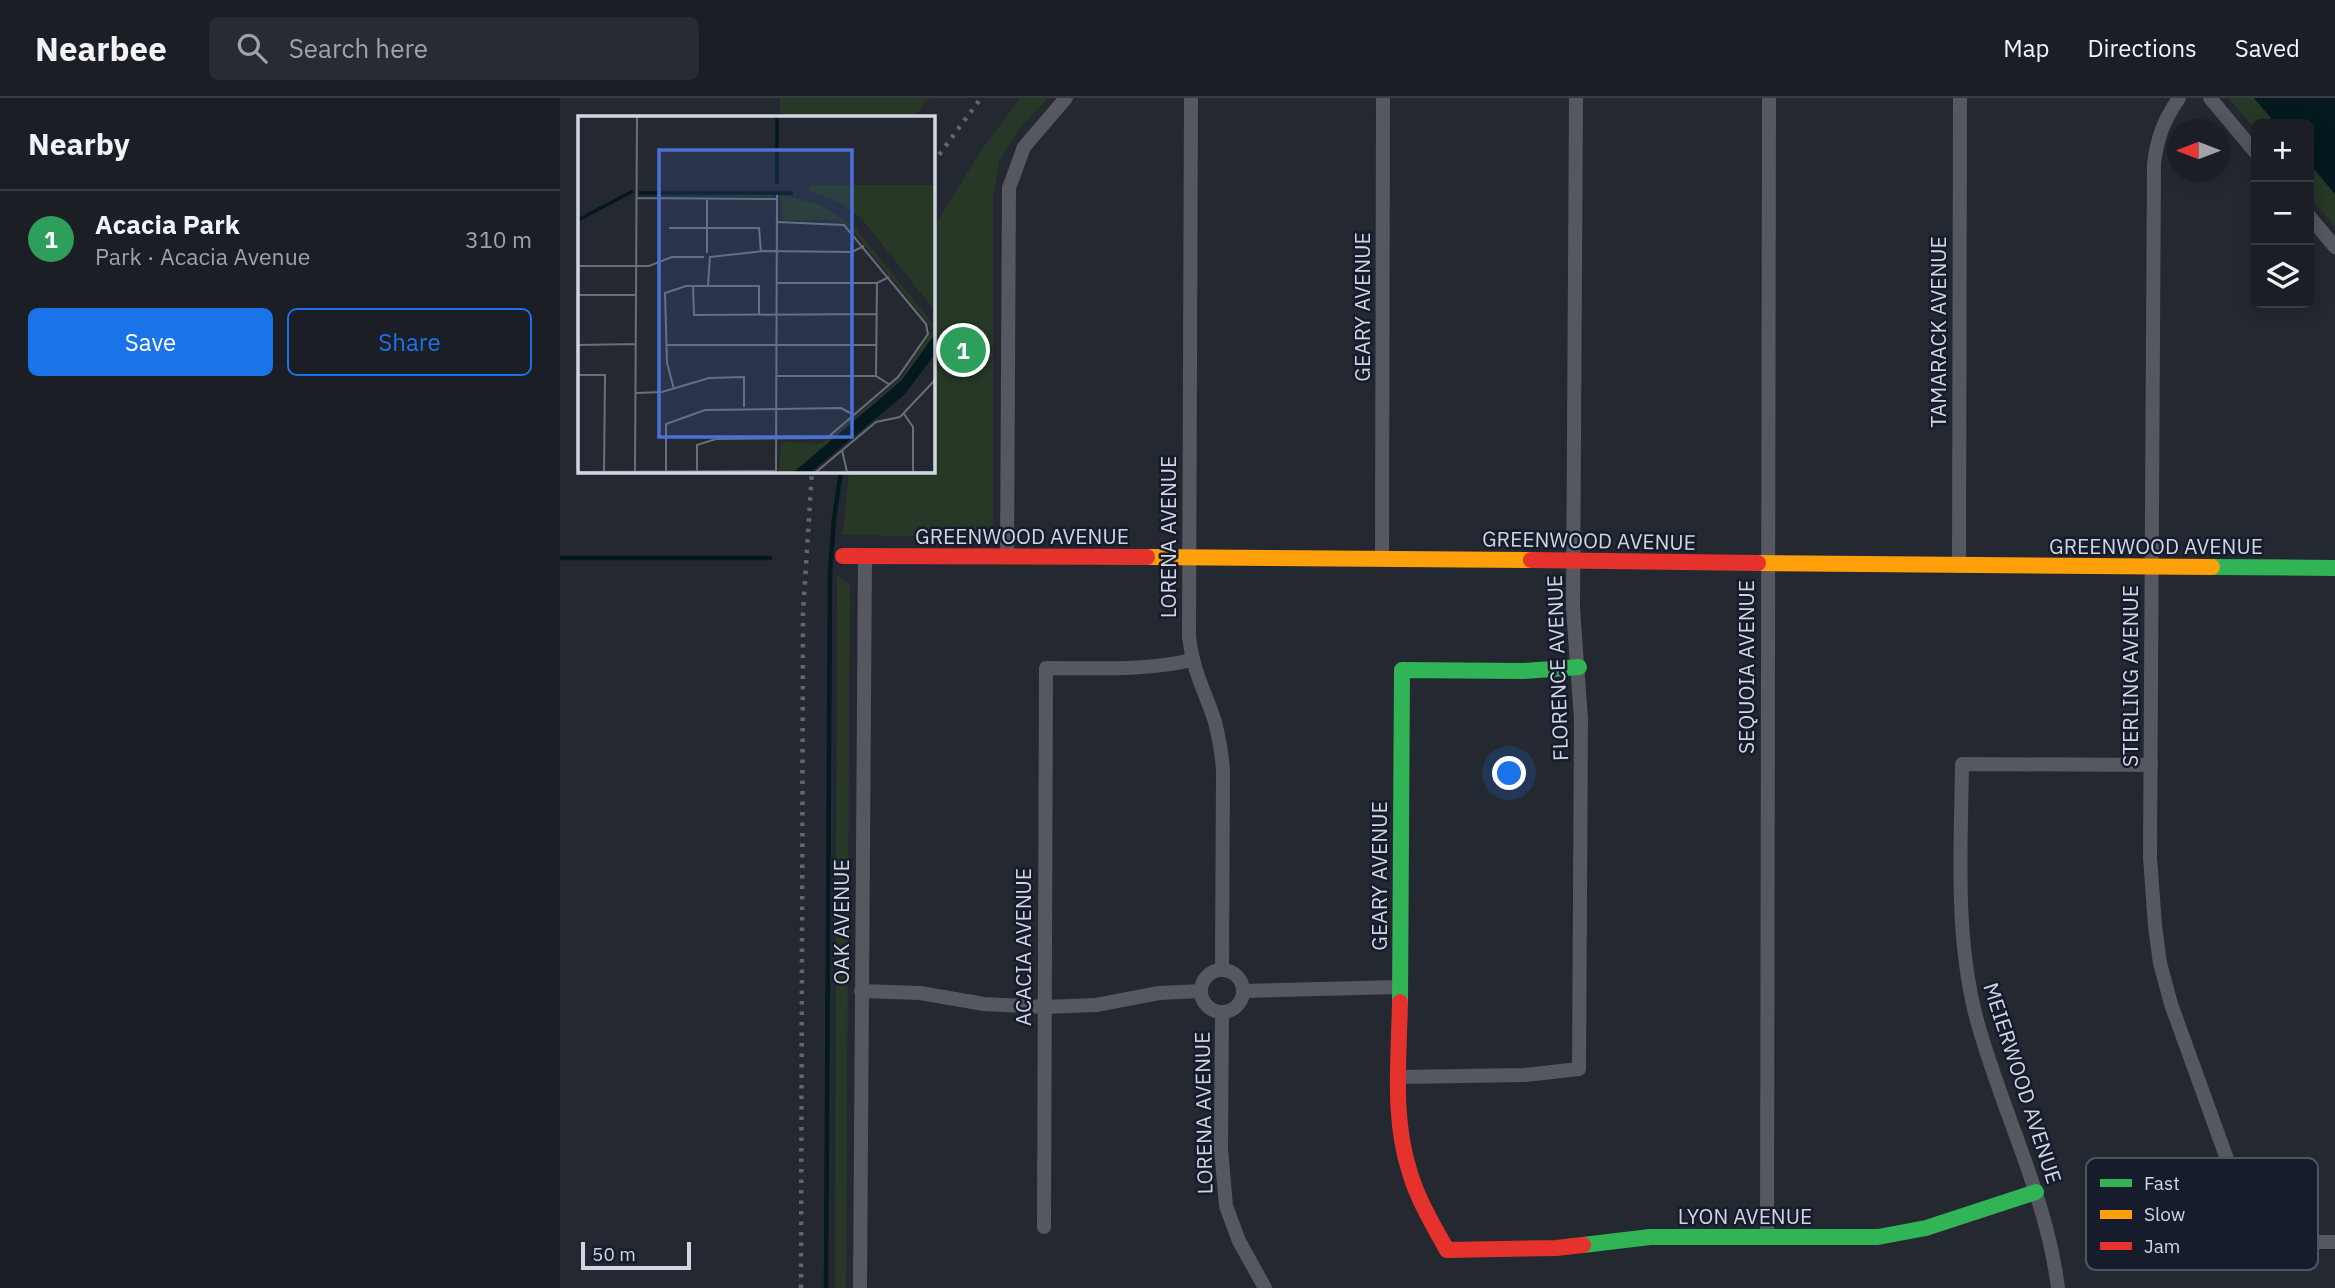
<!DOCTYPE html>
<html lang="en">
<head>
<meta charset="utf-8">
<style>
  body { margin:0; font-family:"IBM Plex Sans",sans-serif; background:#282b32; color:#f1f3f6 }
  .controls { position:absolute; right:21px; top:21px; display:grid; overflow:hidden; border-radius:10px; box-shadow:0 4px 18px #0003 }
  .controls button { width:63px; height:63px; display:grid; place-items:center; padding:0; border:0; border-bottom:2px solid #393c42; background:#1b1e25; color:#f1f3f6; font:35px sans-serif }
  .compass { position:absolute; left:1607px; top:21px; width:63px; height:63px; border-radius:50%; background:#1b1e25; box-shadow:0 4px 18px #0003; rotate:270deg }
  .scale { position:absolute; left:21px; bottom:18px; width:110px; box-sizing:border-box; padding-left:7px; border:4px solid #d2d6e2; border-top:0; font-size:19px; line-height:24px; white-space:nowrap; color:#d2d6e2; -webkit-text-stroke:5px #161c2c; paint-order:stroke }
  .you { position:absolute; left:950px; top:676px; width:24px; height:24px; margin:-18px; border:5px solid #fff; border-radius:50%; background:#1a73e8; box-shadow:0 0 0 10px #1a73e833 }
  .badge { display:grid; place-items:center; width:46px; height:46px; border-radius:50%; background:#1a73e8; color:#fff; font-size:23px; font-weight:700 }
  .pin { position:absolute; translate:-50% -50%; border:4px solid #fff; box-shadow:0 2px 7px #0006 }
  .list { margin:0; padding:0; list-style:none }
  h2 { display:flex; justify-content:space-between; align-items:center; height:91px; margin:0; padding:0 28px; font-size:30px }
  h2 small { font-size:23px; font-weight:400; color:#a0a2a7 }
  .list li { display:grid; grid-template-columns:46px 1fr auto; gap:21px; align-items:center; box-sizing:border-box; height:98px; padding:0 28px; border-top:2px solid #393c42 }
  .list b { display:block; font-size:26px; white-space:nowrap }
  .list p { margin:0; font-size:23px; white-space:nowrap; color:#a0a2a7 }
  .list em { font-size:23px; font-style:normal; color:#a0a2a7 }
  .actions { display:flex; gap:14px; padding:21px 28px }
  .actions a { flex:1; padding:16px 0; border:2px solid #1a73e8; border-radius:10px; text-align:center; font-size:24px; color:#1a73e8 }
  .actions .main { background:#1a73e8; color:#fff }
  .icon { flex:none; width:38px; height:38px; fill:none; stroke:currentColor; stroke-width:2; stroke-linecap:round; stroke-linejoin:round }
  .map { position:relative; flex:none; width:1775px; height:1190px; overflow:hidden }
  header { display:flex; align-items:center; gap:42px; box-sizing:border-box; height:98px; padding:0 35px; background:#1b1e25; border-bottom:2px solid #393c42 }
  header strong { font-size:33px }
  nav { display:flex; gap:38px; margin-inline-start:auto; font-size:24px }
  .search { width:490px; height:63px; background:#282b32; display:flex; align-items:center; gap:18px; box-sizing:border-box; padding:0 24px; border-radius:10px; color:#a0a2a7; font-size:26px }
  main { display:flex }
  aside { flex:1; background:#1b1e25 }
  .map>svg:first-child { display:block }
  .green { fill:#273826 }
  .water { fill:#03191d }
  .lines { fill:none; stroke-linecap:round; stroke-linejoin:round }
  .stream { stroke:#03191d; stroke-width:4.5 }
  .street { stroke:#55585f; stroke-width:14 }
  .fast { stroke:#30b455; stroke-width:16 }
  .slow { stroke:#ff9f0a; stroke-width:16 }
  .jam { stroke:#e5322d; stroke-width:16 }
  .rail { stroke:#63656c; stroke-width:4.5; stroke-dasharray:3.5 7; stroke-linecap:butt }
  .labels { text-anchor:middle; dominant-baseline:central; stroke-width:5; stroke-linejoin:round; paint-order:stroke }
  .street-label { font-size:21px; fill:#d2d6e2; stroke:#161c2c }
  .inset-river { fill:none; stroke:#03191d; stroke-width:3.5 }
  .inset-road { fill:none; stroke:#6a6e78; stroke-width:2 }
  .view { fill:#4a70da; fill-opacity:0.15; stroke:#4a70da; stroke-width:3.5 }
  .inset-edge { fill:none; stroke:#d2d6e2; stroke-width:3.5 }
  .key { fill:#161c2c; stroke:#4e5463; stroke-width:2 }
  .key-label { font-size:19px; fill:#d2d6e2 }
</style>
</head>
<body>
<header>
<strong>Nearbee</strong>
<div class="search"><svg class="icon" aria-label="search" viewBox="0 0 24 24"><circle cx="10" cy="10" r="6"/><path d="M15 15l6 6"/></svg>Search here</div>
<nav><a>Map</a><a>Directions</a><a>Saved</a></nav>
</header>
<main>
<aside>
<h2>Nearby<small></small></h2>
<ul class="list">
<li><span class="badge" style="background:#2e9e5b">1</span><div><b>Acacia Park</b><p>Park · Acacia Avenue</p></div><em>310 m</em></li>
</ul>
<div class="actions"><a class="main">Save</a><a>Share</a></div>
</aside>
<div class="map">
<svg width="1775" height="1190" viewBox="0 0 1775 1190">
  <rect width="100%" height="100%" fill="#242831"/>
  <g class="green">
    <polygon points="220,0 369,0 354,19 220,19"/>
    <polygon points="460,0 488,0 460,30 439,63 433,98 433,426 420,439 283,437 289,373 373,373 373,131 420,54"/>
    <polygon points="1669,0 1694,0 1716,26 1696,26 1696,33"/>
    <polygon points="1749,65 1775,96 1775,129 1749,97"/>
    <polygon points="277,477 290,487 286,1190 275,1190"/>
  </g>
  <polygon class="water" points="1694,0 1775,0 1775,96 1749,65 1749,26 1716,26"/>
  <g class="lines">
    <g class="stream">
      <polyline points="0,460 210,460"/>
      <polyline points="266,1190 270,475 274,421 281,373"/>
    </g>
    <g class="street">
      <path d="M 631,0 L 629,539 C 633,574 645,593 655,624 C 659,640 662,656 663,673 L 662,872"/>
      <path d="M 1619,0 C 1604,22 1597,40 1594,66 L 1590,759 L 1595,828 L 1600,865 L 1611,906 L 1697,1144 L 1775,1144"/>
      <polyline points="1650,0 1696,55"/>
      <polyline points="1749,118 1775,149"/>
      <polyline points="447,459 449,90 464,49 506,0"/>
      <polyline points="822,461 823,0"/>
      <polyline points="1399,468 1400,0"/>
      <circle cx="662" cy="893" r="21"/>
      <polyline points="301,893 360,895 424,906 484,909 536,907 599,895 641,893"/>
      <polyline points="683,893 839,889"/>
      <polyline points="662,914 661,1051 666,1108 679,1143 705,1190"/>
      <polyline points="839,979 965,977 1019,971 1021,621 1013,510 1016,0"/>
      <path d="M 484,1129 L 486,570 C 535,570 584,573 632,562"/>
      <polyline points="1207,1139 1209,0"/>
      <polyline points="300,1190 305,458"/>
      <path d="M 1498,1190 C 1486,1094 1439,1008 1415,915 C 1395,833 1401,749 1402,666 L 1591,667"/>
    </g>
    <g class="fast">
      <polyline points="1652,469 1775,470"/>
      <polyline points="840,904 842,572 963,573 1019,569"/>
      <polyline points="1023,1147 1090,1139 1318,1139 1366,1130 1476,1094"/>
    </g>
    <g class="slow">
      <polyline points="587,459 971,462"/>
      <polyline points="1198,465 1652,469"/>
    </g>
    <g class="jam">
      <polyline points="283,458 587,459"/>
      <polyline points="971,462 1198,465"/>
      <path d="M 840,904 C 839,961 832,1021 850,1075 C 858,1102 873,1127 887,1152 L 996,1150 L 1023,1147"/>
    </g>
    <g class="rail">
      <polyline points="373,65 421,0"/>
      <polyline points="241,1190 243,515 252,373"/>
    </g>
  </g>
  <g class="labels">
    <g class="street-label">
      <text transform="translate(802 209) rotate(-90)">GEARY AVENUE</text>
      <text transform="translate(1378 234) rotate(-90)">TAMARACK AVENUE</text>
      <text x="462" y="438">GREENWOOD AVENUE</text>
      <text transform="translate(608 439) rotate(-90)">LORENA AVENUE</text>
      <text transform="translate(1029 442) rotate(1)">GREENWOOD AVENUE</text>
      <text x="1596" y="448">GREENWOOD AVENUE</text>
      <text transform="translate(1186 569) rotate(-90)">SEQUOIA AVENUE</text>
      <text transform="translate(997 570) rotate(-92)">FLORENCE AVENUE</text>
      <text transform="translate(1570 578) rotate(-90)">STERLING AVENUE</text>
      <text transform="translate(819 778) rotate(-90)">GEARY AVENUE</text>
      <text transform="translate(281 824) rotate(-90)">OAK AVENUE</text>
      <text transform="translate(463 849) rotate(-90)">ACACIA AVENUE</text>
      <text transform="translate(1463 985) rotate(72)">MEIERWOOD AVENUE</text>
      <text transform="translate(643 1015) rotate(-91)">LORENA AVENUE</text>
      <text x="1185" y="1118">LYON AVENUE</text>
    </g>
  </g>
  <g transform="translate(18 18)">
    <rect width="357" height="357" fill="#242831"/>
    <path d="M 231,69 L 357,69 L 357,195 L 284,103 L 263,87 L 231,75 ZM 61,78 L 196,78 L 195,81 ZM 203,79 L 240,88 L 276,110 L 357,211 L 357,218 L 324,264 L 216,356 L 201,356 L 203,325 L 239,328 L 251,323 L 322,263 L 355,213 L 269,108 L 258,104 L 205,104 Z" fill="#273826"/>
    <path d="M 357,218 L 357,238 L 326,279 L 233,356 L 216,356 L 324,264 Z" fill="#03191d"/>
    <path class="inset-river" d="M 199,1 L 199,68M 61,77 L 215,77M 0,104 L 55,75"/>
    <path class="inset-road" d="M 59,82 L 199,83M 91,112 L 181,112 L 183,136M 129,137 L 129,83M 132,141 L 186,135 L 274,136 L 286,130M 0,150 L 71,150 L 94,141 L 126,141M 199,167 L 299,167 L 311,161M 115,170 L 116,199 L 298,198M 130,170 L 132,140M 0,179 L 58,179M 0,229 L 57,228M 89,229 L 298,229M 0,259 L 27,259 L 26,356M 198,260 L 298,260 L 312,269M 298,260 L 299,167M 96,273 L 89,247 L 87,177 L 108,170 L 181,170 L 181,199M 58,277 L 84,276 L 131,262 L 166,261 L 166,291M 326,298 L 335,311 L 335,356M 264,334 L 269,356 L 357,356M 0,356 L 198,355M 57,356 L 59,1M 88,356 L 88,308 L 127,294 L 263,292 L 276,299M 119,356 L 119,329 L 138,323 L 249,322 L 320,261 L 350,218 L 348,208 L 266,109 L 199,106M 198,356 L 199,79M 238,356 L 298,306 L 322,301 L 357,264"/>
    <path class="view" d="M 81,34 L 274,34 L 274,321 L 81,321 Z"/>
    <rect width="357" height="357" class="inset-edge"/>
  </g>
  <rect x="1526" y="1060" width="232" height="112" rx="10" class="key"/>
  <rect x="1540" y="1081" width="32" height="8" fill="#30b455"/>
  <rect x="1540" y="1112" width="32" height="9" fill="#ff9f0a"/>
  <rect x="1540" y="1144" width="32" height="8" fill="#e5322d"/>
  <g class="key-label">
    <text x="1584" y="1092">Fast</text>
    <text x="1584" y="1123">Slow</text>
    <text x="1584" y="1155">Jam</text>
  </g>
</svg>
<div class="controls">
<button>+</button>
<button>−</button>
<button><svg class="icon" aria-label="layers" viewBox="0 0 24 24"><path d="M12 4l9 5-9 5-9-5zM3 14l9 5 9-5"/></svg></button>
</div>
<svg class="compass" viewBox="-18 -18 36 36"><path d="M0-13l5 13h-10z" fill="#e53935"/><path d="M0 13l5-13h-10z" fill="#a0a2a7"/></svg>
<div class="scale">50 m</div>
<div class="you"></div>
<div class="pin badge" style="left:403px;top:252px;background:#2e9e5b">1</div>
</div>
</main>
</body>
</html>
